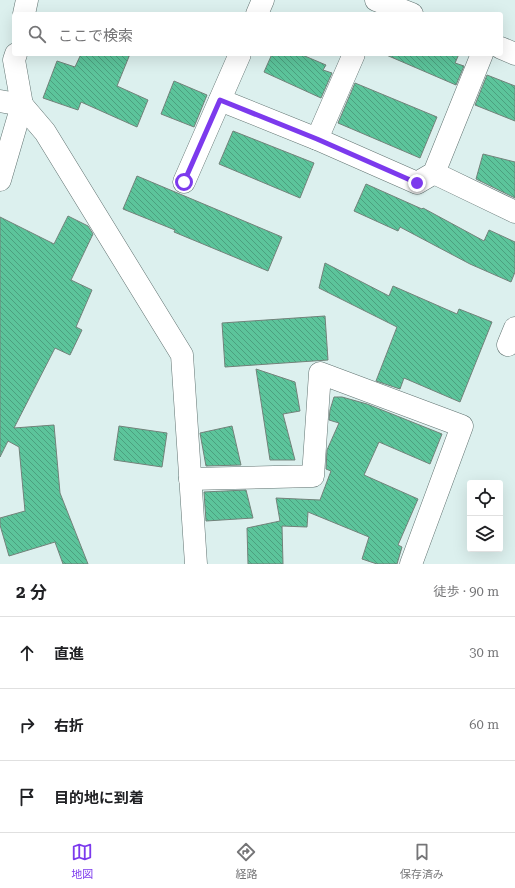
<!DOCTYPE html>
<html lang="ja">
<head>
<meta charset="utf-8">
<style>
  body { margin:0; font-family:"Roboto Serif","Noto Sans JP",serif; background:#f6f6f6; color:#202124 }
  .controls { position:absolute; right:12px; bottom:12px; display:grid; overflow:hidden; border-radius:4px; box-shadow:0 4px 16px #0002 }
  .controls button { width:36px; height:36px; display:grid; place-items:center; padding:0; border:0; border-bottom:1px solid #e0e0e0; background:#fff; color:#202124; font:20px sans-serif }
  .stop { position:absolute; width:12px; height:12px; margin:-9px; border:3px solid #7c3aed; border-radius:50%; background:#fff }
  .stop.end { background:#7c3aed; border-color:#fff; box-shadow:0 1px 4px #0008 }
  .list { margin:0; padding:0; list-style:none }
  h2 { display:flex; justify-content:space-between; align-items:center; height:52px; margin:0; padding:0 16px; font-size:17px }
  h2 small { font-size:13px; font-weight:400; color:#757577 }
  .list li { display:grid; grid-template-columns:26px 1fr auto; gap:12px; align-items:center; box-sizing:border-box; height:72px; padding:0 16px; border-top:1px solid #e0e0e0 }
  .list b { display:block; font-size:15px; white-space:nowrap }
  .list em { font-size:13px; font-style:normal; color:#757577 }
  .icon { flex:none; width:22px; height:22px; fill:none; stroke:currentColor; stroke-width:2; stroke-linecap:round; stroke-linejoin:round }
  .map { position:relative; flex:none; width:515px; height:564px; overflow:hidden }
  .search { position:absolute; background:#fff; box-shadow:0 4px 16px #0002; left:12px; right:12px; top:12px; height:44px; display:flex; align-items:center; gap:10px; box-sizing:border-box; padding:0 14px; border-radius:4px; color:#757577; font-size:15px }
  .sheet { height:268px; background:#fff }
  nav { display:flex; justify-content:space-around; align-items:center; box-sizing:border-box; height:56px; border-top:1px solid #e0e0e0; background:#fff; font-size:11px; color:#757577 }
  nav a { display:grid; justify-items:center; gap:2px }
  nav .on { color:#7c3aed }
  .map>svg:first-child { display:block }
  .building { fill:url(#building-back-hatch); stroke:#72827a }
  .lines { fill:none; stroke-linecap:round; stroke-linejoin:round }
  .minor-casing { stroke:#617371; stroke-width:23 }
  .minor { stroke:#fff; stroke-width:22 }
  .route { stroke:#7c3aed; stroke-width:5 }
</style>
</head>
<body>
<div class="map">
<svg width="515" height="564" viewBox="0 0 515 564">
  <defs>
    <pattern id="building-back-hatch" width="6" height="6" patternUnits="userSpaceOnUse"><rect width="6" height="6" fill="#5cc49b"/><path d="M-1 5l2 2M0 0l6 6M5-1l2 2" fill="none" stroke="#4ca07f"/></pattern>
  </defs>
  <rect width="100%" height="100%" fill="#dcf0ee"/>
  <g class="building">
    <polygon points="81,54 130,54 117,86 148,100 137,127 81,102 78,110 43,98 57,61 75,67"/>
    <polygon points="272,54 300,54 326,65 323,70 332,73 321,98 264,72"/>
    <polygon points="384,54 459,54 455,63 464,66 456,85"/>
    <polygon points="487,75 515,86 515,121 475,105"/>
    <polygon points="174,81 207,95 194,127 161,114"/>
    <polygon points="355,83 437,117 420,158 338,123"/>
    <polygon points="233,131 314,163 300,198 219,164"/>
    <polygon points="483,154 515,162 515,198 476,179"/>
    <polygon points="137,176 282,237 268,271 174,232 175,230 123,209"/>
    <polygon points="366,184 422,209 423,208 484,241 489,230 515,242 515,272 511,282 470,264 400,227 398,231 354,211"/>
    <polygon points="68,216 88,226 93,234 71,280 92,290 76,327 82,330 70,355 55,348 14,428 54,425 60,493 88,564 63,564 55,542 9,556 0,525 0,518 25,511 19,447 8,441 0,457 0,217 54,244"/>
    <polygon points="325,263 389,296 393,286 457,314 459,309 492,322 460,402 404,378 400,389 376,381 397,327 319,288"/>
    <polygon points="325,316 328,360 225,367 222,323"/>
    <polygon points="256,369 295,382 300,411 283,414 295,460 270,460"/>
    <polygon points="334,397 342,397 367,404 442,434 430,464 379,442 364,475 418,499 398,545 402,547 397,564 377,564 362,559 369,537 308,512 307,527 282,526 283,564 248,564 247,528 280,521 276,498 320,500 331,471 326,469 327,450 339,423 329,420 330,410"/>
    <polygon points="119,426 167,433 162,467 114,460"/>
    <polygon points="232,426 241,465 206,466 200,433"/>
    <polygon points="246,490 253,518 206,521 204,492"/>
  </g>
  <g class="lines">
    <g class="minor-casing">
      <g id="minor">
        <polyline points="376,0 412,14"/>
        <polyline points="24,14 27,0"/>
        <polyline points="257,14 263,0"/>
        <polyline points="501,48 515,54"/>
        <polyline points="220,100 317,139 417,183 434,173 482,54"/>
        <polyline points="0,101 22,105 45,132 182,355 196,564"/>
        <polyline points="317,139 354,54"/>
        <polyline points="434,173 515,212"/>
        <polyline points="0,180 22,105 14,60 16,54"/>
        <polyline points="184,182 240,54"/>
        <polyline points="508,345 515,328"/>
        <polyline points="190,479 313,476 320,373 462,426 411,564"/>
      </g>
    </g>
    <use href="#minor" class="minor"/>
  </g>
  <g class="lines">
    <polyline class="route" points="184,182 220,100 317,139 417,183"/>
  </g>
</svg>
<div class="controls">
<button><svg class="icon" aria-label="locate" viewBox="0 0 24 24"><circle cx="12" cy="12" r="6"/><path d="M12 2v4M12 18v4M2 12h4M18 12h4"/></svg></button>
<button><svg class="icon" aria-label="layers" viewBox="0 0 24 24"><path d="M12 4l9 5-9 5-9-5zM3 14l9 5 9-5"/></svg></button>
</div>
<div class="stop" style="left:184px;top:182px"></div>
<div class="stop end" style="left:417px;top:183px"></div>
<div class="search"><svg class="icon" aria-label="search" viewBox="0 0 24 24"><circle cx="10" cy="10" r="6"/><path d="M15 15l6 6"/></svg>ここで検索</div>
</div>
<section class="sheet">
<h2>2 分<small>徒歩 · 90 m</small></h2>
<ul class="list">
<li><svg class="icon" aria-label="ahead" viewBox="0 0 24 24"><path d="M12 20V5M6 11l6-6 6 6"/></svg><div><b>直進</b></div><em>30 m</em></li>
<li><svg class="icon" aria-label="right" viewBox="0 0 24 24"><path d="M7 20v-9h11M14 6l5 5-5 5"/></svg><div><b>右折</b></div><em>60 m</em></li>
<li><svg class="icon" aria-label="arrive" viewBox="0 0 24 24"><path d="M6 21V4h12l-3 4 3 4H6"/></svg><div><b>目的地に到着</b></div></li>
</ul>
</section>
<nav>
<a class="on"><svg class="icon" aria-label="map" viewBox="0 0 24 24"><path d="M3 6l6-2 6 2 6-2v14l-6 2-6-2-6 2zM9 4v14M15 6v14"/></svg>地図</a>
<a><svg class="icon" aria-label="directions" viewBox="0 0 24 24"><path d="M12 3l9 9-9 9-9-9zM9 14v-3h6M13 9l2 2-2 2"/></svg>経路</a>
<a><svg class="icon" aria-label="saved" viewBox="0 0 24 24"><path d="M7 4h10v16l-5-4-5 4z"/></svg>保存済み</a>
</nav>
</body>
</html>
